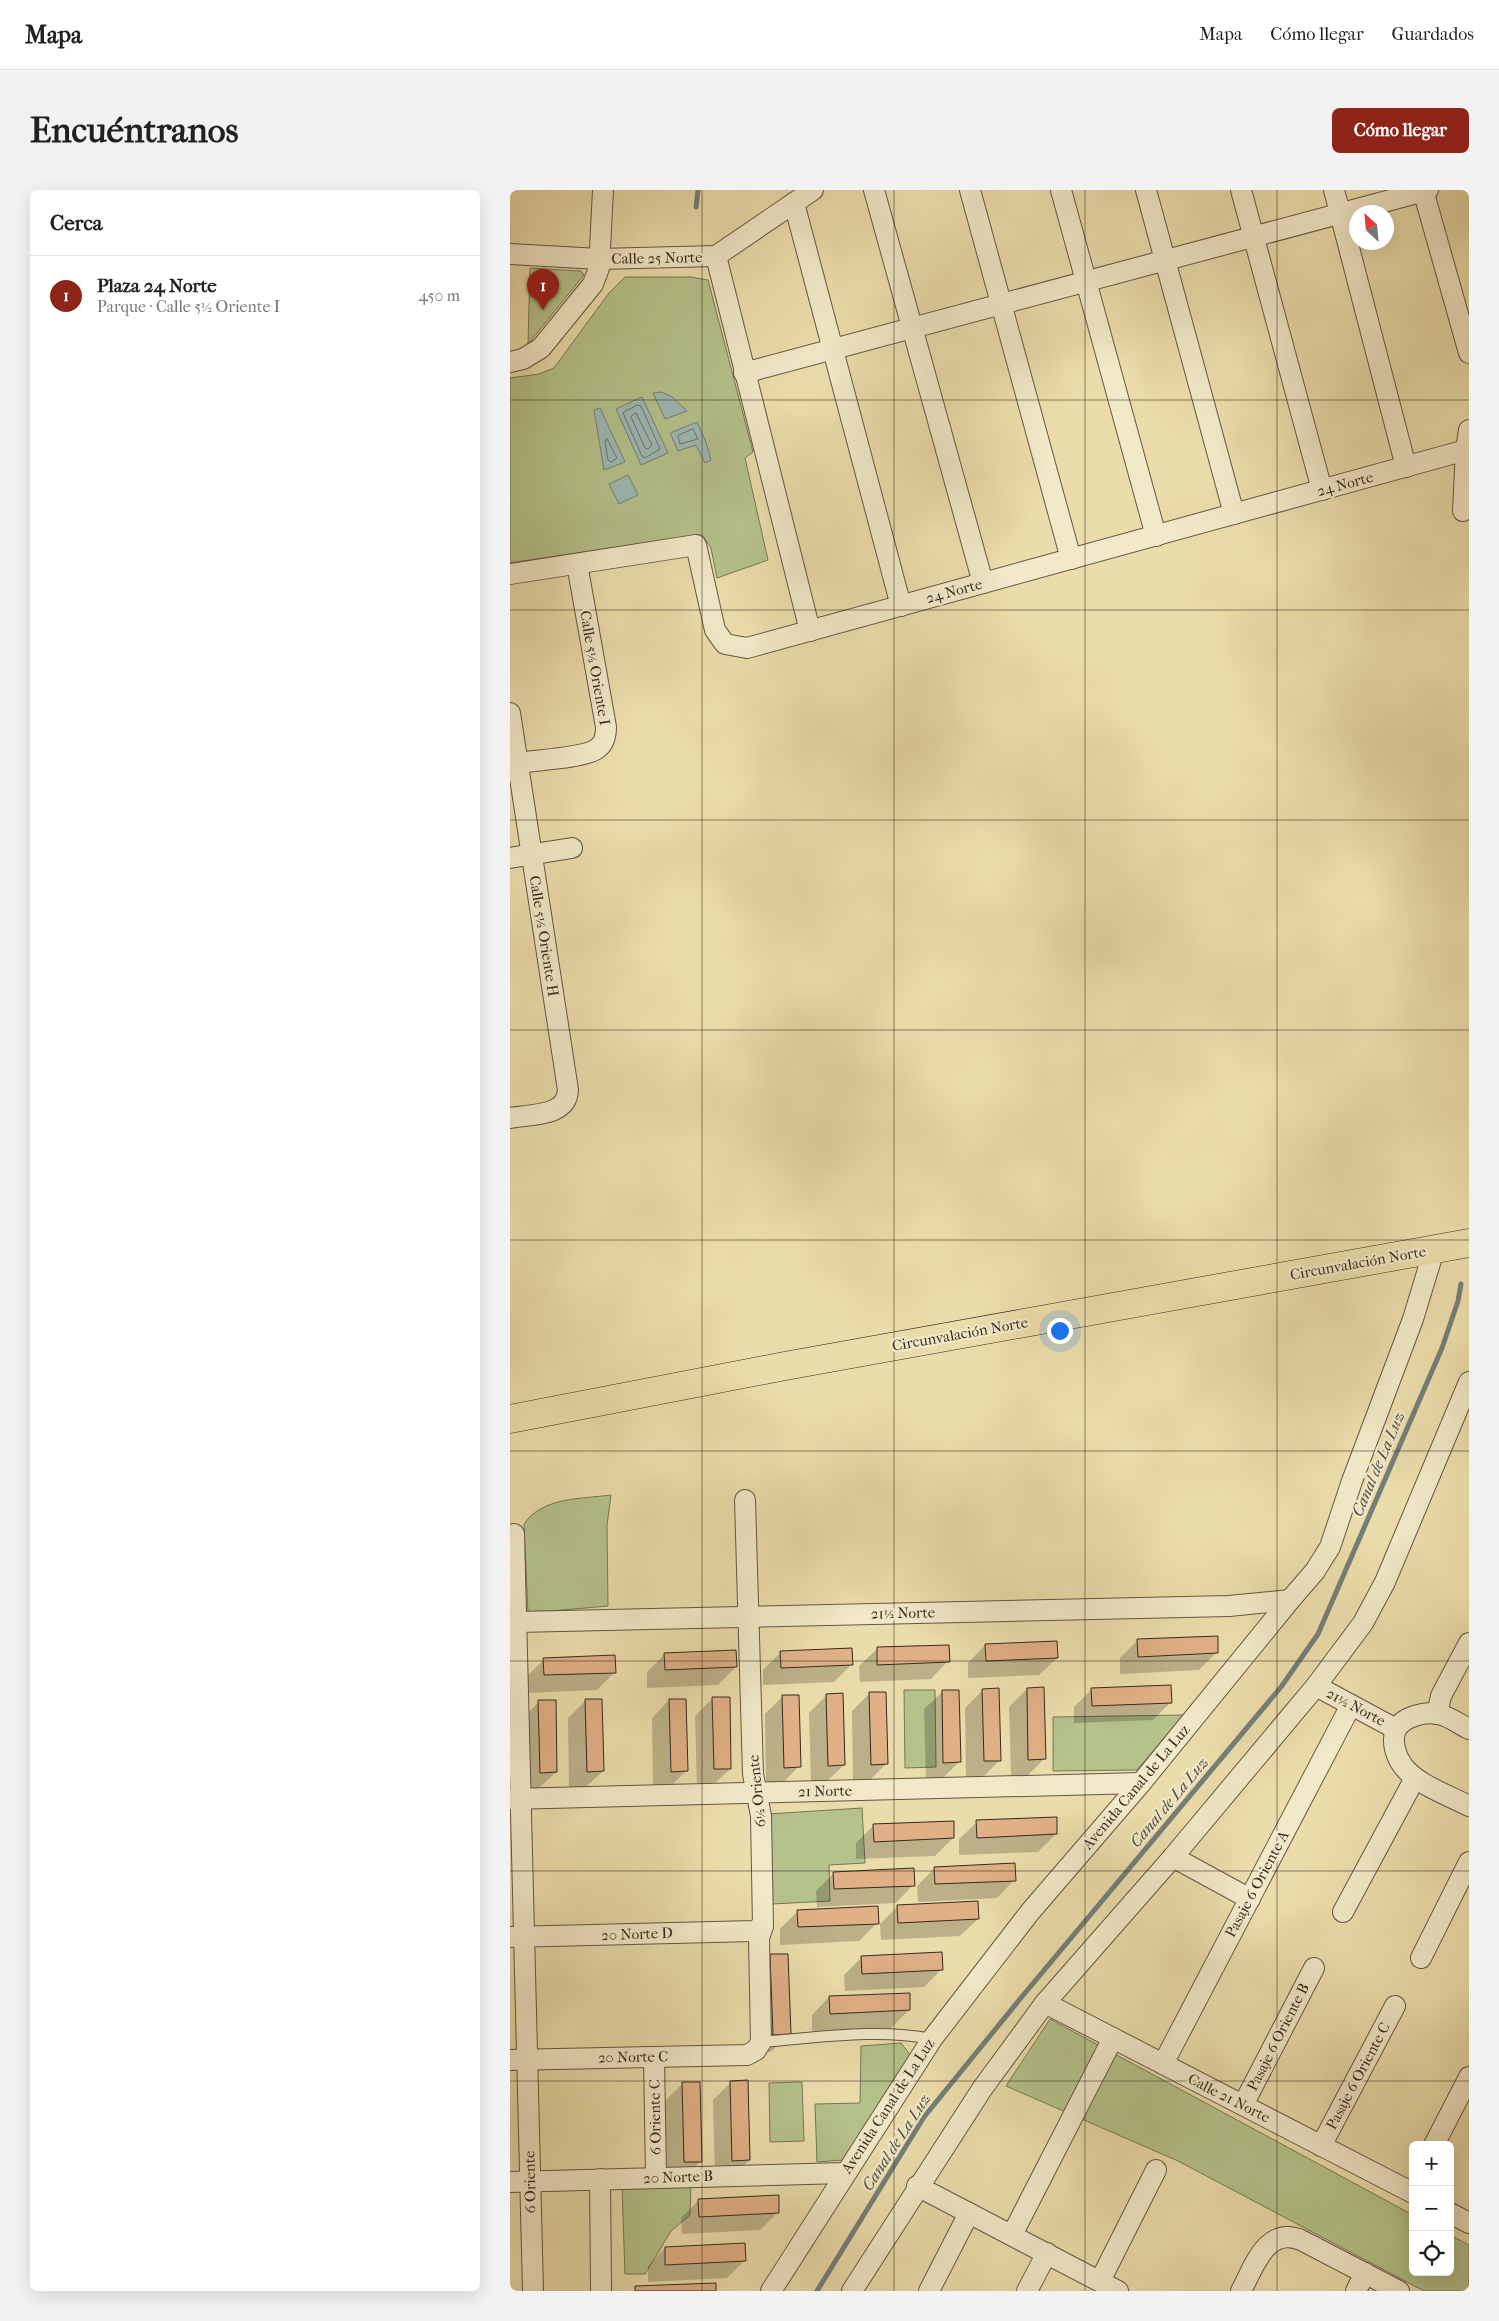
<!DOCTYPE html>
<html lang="es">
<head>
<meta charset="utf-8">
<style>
  body { margin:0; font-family:"IM FELL French Canon",serif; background:#f2f2f2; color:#202124 }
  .controls { position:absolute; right:15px; bottom:15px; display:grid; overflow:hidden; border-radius:8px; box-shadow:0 5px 20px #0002 }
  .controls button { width:45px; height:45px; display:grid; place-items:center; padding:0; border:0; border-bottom:1px solid #e0e0e0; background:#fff; color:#202124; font:25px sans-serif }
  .compass { position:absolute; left:839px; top:15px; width:45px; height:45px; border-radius:50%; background:#fff; box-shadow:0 5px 20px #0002; rotate:334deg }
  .you { position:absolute; left:549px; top:1140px; width:18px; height:18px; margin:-12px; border:4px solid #fff; border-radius:50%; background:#1a73e8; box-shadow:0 0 0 8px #1a73e833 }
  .badge { display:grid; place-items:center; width:32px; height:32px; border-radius:50%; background:#8f2418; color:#fff; font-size:16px; font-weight:700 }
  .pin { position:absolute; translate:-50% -41px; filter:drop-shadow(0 1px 2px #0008) }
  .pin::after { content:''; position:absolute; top:26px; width:18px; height:15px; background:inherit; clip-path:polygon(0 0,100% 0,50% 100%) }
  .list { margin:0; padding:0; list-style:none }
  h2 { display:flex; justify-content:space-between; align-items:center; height:65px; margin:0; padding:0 20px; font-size:21px }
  h2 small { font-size:16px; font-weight:400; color:#757577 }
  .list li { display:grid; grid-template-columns:32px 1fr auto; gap:15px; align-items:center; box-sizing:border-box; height:80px; padding:0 20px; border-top:1px solid #e0e0e0 }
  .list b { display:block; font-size:19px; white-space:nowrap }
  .list p { margin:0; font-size:16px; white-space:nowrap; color:#757577 }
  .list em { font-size:16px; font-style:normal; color:#757577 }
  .icon { flex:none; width:28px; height:28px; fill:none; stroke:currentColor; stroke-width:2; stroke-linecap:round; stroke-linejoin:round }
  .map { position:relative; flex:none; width:959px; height:2101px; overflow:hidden; border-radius:8px }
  header { display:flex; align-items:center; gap:30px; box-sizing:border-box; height:70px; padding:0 25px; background:#fff; border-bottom:1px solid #e0e0e0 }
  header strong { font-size:24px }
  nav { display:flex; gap:28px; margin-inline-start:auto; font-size:18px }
  .intro { display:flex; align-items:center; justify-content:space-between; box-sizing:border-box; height:120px; padding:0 30px }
  h1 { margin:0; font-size:35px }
  .button { padding:12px 22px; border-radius:8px; background:#8f2418; color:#fff; font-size:18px; font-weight:700 }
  main { display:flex; gap:30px; padding:0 30px }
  aside { flex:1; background:#fff; border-radius:8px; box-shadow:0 5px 20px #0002 }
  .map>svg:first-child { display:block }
  .green { fill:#b5c28b; stroke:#767656 }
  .water { fill:#9eb9b5; stroke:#747f79 }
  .shadow { fill:#0003 }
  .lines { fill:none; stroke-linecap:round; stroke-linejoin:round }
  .shore { stroke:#6a716a; stroke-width:1 }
  .stream { stroke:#747f79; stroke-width:5 }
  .building { fill:#e0b086; stroke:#362920 }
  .service-casing { stroke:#635643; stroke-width:12 }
  .minor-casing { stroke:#635643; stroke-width:22 }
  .primary-casing { stroke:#362920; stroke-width:29 }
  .service { stroke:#f2e9c8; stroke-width:10 }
  .minor { stroke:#f2e9c8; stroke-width:20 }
  .primary { stroke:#ebddab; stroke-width:28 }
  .grid { fill:none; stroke:#362920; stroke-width:1; stroke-opacity:0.55 }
  .labels { text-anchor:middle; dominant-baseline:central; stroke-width:4.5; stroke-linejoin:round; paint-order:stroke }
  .street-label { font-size:15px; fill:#362920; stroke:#f2e9c8 }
  .water-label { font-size:16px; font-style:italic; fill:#504d45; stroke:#f2e9c8 }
</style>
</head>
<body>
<header>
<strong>Mapa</strong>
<nav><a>Mapa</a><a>Cómo llegar</a><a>Guardados</a></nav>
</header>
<div class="intro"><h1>Encuéntranos</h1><a class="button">Cómo llegar</a></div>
<main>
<aside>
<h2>Cerca<small></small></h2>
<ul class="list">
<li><span class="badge">1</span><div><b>Plaza 24 Norte</b><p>Parque · Calle 5½ Oriente I</p></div><em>450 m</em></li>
</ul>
</aside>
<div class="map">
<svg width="959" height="2101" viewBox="0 0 959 2101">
  <rect width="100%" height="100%" fill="#ebddab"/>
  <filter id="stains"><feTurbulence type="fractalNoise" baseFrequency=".004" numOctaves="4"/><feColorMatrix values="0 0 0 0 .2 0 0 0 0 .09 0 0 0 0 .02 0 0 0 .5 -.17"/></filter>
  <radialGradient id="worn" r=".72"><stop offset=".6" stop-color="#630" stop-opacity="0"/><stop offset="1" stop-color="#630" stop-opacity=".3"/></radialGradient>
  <g class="green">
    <polygon points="20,78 71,81 74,85 18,154"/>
    <polygon points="115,87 181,87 198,90 243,262 235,268 258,370 207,388 201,358 192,345 0,373 0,188 29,184 44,178 99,103"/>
    <path d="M 101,1305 L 97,1335 L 98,1416 L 18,1423 L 14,1334 C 32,1307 71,1309 101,1305 Z"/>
    <polygon points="394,1500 425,1500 426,1577 395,1578"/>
    <polygon points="674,1525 627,1580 543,1581 543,1527"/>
    <polygon points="352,1618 355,1673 319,1675 320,1711 262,1714 258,1624"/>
    <polygon points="540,1829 903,2025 903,2082 940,2082 940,2045 959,2055 959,2101 914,2101 668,1971 496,1896"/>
    <polygon points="391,1853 401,1866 334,1970 307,1972 305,1914 350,1913 351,1856"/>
    <polygon points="292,1892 294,1951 260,1952 259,1893"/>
    <polygon points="181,1994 180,2025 161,2041 135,2084 115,2084 112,1997"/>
  </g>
  <g class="water">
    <polygon points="151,202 161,206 177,221 155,229 143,203"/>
    <polygon points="132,207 158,263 131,275 106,219"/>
    <polygon points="90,218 115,272 94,280 84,220"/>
    <polygon points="187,232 196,252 201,270 195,273 186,255 168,261 160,243"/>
    <polygon points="118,285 128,305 109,314 99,294"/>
  </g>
  <g class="shadow">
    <polygon points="628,1450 707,1462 689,1480 610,1484 610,1468"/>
    <polygon points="475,1455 547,1468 529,1485 458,1488 458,1473"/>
    <polygon points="367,1459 438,1471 421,1489 350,1492 349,1476"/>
    <polygon points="271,1462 342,1474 324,1492 253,1495 253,1480"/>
    <polygon points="155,1464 226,1477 208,1495 137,1498 137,1482"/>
    <polygon points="34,1470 105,1482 87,1500 17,1503 16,1487"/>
    <polygon points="517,1499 534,1569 516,1587 501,1587 499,1517"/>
    <polygon points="473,1500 490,1570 472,1588 456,1588 455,1518"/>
    <polygon points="581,1500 661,1512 643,1530 564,1533 564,1517"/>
    <polygon points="432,1502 449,1572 432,1589 416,1590 414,1519"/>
    <polygon points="359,1504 376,1574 359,1591 343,1592 342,1521"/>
    <polygon points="317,1505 334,1575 316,1592 301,1593 299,1523"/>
    <polygon points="273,1506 289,1576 272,1594 256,1595 255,1524"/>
    <polygon points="203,1508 220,1579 202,1596 187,1597 185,1526"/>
    <polygon points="159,1510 177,1580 159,1598 143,1599 142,1528"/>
    <polygon points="75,1511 93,1581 75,1598 59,1599 58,1528"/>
    <polygon points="29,1512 46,1582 28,1599 12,1600 11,1529"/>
    <polygon points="467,1632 546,1644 528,1662 449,1665 449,1649"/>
    <polygon points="364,1635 443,1648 425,1666 346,1669 346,1653"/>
    <polygon points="425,1678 504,1690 487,1708 408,1712 407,1696"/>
    <polygon points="324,1683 403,1695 386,1713 307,1717 306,1701"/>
    <polygon points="388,1716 468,1729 450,1746 371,1750 370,1734"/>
    <polygon points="288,1721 367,1733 349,1751 270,1755 270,1739"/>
    <polygon points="261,1766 279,1844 261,1862 245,1862 243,1783"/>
    <polygon points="352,1767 432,1779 414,1797 335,1801 334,1785"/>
    <polygon points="319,1807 399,1820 381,1838 302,1841 302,1825"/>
    <polygon points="221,1892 239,1970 221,1988 205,1988 203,1910"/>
    <polygon points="173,1893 191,1971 173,1989 157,1990 155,1911"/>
    <polygon points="189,2010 268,2022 250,2040 172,2044 171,2028"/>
    <polygon points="155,2058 235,2070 217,2088 138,2092 138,2076"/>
  </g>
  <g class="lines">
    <g class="shore">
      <polygon points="128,215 131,216 150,259 135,268 132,266 113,223"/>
      <polygon points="126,223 142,255 138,259 135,258 121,227"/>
      <polygon points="183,239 188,249 170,254 168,246"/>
      <polygon points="97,249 107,268 101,272 98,270 95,252"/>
    </g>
    <g class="stream">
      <polyline points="186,17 188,0"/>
      <polyline points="307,2101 414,1927 510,1809 771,1497 808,1444 932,1158 948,1111 951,1094"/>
    </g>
  </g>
  <g class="building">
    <polygon points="708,1446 708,1463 628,1467 627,1449"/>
    <polygon points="547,1451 548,1468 476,1471 475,1454"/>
    <polygon points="439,1455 440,1472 367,1475 367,1457"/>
    <polygon points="342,1458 343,1475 271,1478 270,1461"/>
    <polygon points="226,1460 227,1477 155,1480 154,1463"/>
    <polygon points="105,1465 106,1483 34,1485 33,1468"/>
    <polygon points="661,1495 662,1513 582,1516 581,1498"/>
    <polygon points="534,1497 536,1569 518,1570 517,1498"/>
    <polygon points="489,1498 491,1571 474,1571 472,1499"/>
    <polygon points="432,1500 449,1500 451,1572 433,1573"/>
    <polygon points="359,1502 376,1502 378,1574 361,1575"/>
    <polygon points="333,1503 335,1575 318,1576 316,1504"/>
    <polygon points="272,1505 289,1505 291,1577 274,1578"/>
    <polygon points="202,1507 220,1507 221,1579 204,1579"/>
    <polygon points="75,1509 92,1509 94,1581 77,1582"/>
    <polygon points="159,1509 176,1509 178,1581 161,1582"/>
    <polygon points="28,1510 46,1510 47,1582 30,1583"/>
    <polygon points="547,1627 547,1644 467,1648 466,1630"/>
    <polygon points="444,1631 444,1648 364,1652 363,1634"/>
    <polygon points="505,1673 506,1691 425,1694 424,1677"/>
    <polygon points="404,1678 405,1696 324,1699 323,1682"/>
    <polygon points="468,1711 469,1729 388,1733 387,1715"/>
    <polygon points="368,1716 369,1734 288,1737 287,1720"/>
    <polygon points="432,1762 433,1780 352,1784 351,1766"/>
    <polygon points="260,1764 278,1764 281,1844 263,1845"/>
    <polygon points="400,1803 400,1820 320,1824 319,1806"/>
    <polygon points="238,1890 240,1970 222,1971 220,1891"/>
    <polygon points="172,1892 190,1892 192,1972 174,1972"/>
    <polygon points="269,2005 269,2023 189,2027 188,2009"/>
    <polygon points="235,2053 236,2071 155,2075 155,2057"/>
    <polygon points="206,2093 206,2101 125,2101 125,2096"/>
  </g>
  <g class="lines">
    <g class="service-casing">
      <path id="service" d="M 251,1852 C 307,1848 366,1838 422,1849"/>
    </g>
    <g class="minor-casing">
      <g id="minor">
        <polyline points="364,0 473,393"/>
        <polyline points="460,0 561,369"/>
        <polyline points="551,0 646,346"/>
        <polyline points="636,0 724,324"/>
        <polyline points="731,0 812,300"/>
        <polyline points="824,0 896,277"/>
        <polyline points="913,0 959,163"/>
        <polyline points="284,13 391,416"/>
        <polyline points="0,64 89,69 206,66 303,0"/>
        <polyline points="206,66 300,441"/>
        <polyline points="0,172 13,169 31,158 83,94 89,78 93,0"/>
        <polyline points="234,183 918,0"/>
        <polyline points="953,321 956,260 959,240"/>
        <polyline points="0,384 186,355 205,440 215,454 237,458 956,260"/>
        <path d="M 0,523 L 58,900 C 57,927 20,924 0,928"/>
        <path d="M 8,573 C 26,570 71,568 85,560 C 94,555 96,547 96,537 L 67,374"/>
        <polyline points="0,668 62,658"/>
        <polyline points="4,1344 23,2101"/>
        <polyline points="6,1432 719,1416 780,1410"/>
        <polyline points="806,1496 886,1539"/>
        <polyline points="927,1524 931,1506 959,1453"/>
        <path d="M 959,1539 C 949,1534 939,1526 928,1524 C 915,1521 892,1527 886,1540 C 881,1551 886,1567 893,1576 C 906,1594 940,1606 959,1616"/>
        <polyline points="0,1609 631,1593"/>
        <polyline points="663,1667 740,1709"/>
        <polyline points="833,1722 905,1588"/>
        <polyline points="0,1747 244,1741 253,1736"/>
        <polyline points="911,1768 959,1672"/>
        <polyline points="535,1813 903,2003"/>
        <polyline points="144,1867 146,1988"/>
        <polyline points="0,1870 237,1865 246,1860 251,1852 249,1748 253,1736 251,1626 243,1584 235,1310"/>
        <polyline points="653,1874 841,1515"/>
        <polyline points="733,1915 804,1778"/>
        <polyline points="924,1955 959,1887"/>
        <polyline points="811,1956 885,1816"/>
        <polyline points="90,1989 91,2101"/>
        <polyline points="0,1992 335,1983"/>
        <polyline points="407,1996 608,2101"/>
        <polyline points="940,2023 959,2033"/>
        <polyline points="502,2045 603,1848"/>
        <polyline points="590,2091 646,1980"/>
        <polyline points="261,2101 422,1849 520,1722 631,1593 780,1410 805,1381 820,1357 842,1291 903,1129 924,1060"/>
        <polyline points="342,2101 472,1899 535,1813 663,1667 806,1496 853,1433 875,1392 959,1192"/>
        <polyline points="419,2101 459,2023"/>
        <polyline points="517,2101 537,2063"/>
        <path d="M 731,2101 C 744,2077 756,2036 791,2050 L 889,2101"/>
        <polyline points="846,2101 855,2083"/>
      </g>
    </g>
    <g class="primary-casing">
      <polyline id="primary" points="0,1229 275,1176 959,1053"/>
    </g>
    <use href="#service" class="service"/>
    <use href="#minor" class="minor"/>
    <use href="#primary" class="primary"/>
  </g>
  <path class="grid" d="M 192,0 L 192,2101M 384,0 L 384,2101M 575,0 L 575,2101M 767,0 L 767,2101M 0,210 L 959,210M 0,420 L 959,420M 0,630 L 959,630M 0,840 L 959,840M 0,1050 L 959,1050M 0,1261 L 959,1261M 0,1471 L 959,1471M 0,1681 L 959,1681M 0,1891 L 959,1891"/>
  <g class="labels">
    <g class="street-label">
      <text transform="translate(147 68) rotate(-1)">Calle 25 Norte</text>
      <text transform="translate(835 294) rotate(-15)">24 Norte</text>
      <text transform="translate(444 401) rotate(-15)">24 Norte</text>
      <text transform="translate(85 478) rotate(80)">Calle 5½ Oriente I</text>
      <text transform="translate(34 746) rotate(81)">Calle 5½ Oriente H</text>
      <text transform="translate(848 1073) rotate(-10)">Circunvalación Norte</text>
      <text transform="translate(450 1144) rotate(-10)">Circunvalación Norte</text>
      <text transform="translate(393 1423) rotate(-1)">21½ Norte</text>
      <text transform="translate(846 1517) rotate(28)">21½ Norte</text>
      <text transform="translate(626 1597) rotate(-50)">Avenida Canal de La Luz</text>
      <text transform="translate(247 1601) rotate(-96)">6½ Oriente</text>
      <text transform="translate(315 1601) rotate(-1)">21 Norte</text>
      <text transform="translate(747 1694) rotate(-62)">Pasaje 6 Oriente A</text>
      <text transform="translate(127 1744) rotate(-2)">20 Norte D</text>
      <text transform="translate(768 1847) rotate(-63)">Pasaje 6 Oriente B</text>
      <text transform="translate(123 1867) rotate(-1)">20 Norte C</text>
      <text transform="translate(848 1886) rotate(-62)">Pasaje 6 Oriente C</text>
      <text transform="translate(719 1908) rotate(27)">Calle 21 Norte</text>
      <text transform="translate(378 1916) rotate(-57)">Avenida Canal de La Luz</text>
      <text transform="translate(145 1927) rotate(-91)">6 Oriente C</text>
      <text transform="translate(168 1987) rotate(-2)">20 Norte B</text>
      <text transform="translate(20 1992) rotate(-91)">6 Oriente</text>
    </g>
    <g class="water-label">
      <text transform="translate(868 1274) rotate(-67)">Canal de La Luz</text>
      <text transform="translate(659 1612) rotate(-50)">Canal de La Luz</text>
      <text transform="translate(386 1952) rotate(-57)">Canal de La Luz</text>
    </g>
  </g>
  <rect width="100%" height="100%" filter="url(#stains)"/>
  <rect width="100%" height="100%" fill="url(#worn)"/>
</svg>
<div class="controls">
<button>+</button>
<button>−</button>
<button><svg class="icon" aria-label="locate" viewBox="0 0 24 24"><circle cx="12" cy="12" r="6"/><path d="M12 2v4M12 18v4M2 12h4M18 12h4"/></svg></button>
</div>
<svg class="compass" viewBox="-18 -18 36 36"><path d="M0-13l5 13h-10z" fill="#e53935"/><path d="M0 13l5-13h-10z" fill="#757577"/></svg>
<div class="you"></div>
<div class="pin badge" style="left:33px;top:120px">1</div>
</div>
</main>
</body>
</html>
